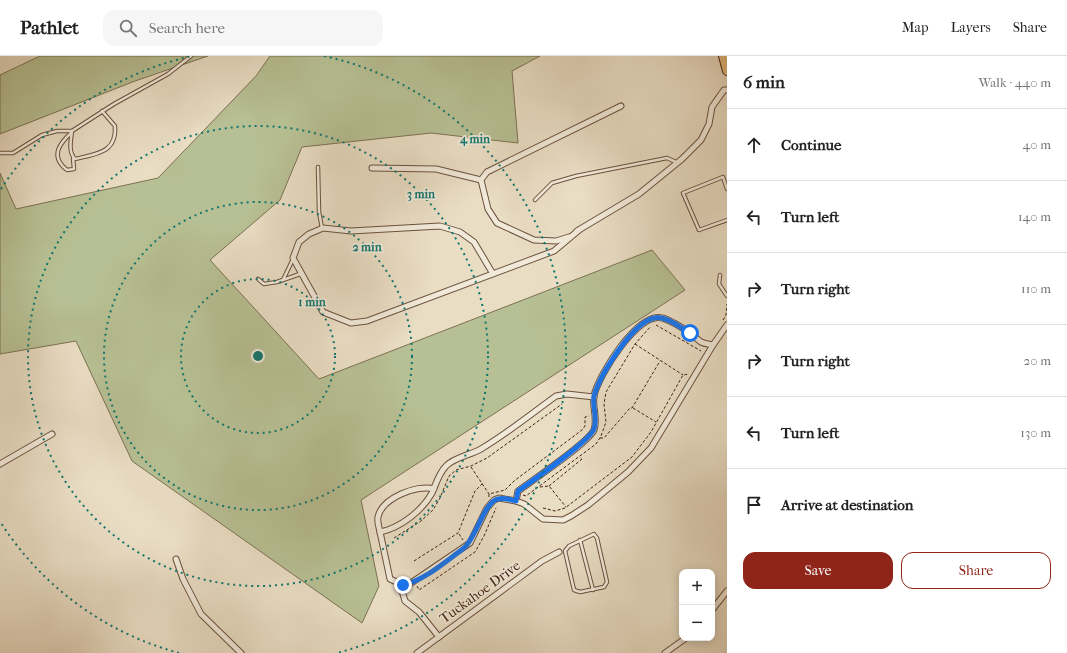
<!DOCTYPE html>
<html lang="en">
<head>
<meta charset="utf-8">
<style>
  body { margin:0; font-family:"IM FELL French Canon",serif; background:#f6f6f6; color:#222 }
  .controls { position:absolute; right:12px; bottom:12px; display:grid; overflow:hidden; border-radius:8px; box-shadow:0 2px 10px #0003 }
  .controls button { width:36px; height:36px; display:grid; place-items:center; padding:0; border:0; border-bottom:1px solid #e0e0e0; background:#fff; color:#222; font:20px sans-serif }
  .stop { position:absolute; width:12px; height:12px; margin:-9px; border:3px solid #1a73e8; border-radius:50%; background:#fff }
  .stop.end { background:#1a73e8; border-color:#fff; box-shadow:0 1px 4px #0008 }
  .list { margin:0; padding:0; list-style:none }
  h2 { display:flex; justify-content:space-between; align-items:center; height:52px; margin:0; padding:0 16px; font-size:17px }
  h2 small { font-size:13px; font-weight:400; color:#767676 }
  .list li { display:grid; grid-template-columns:26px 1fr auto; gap:12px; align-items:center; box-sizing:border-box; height:72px; padding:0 16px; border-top:1px solid #e0e0e0 }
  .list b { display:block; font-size:15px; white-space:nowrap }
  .list em { font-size:13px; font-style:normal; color:#767676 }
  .actions { display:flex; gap:8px; padding:12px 16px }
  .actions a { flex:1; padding:9px 0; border:1px solid #8f2418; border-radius:12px; text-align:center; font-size:14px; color:#8f2418 }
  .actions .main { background:#8f2418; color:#fff }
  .icon { flex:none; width:22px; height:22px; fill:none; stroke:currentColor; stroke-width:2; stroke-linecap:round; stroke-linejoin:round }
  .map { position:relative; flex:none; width:727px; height:597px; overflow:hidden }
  header { display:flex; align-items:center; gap:24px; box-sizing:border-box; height:56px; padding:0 20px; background:#fff; border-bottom:1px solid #e0e0e0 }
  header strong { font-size:19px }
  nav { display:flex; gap:22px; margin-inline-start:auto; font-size:14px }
  .search { width:280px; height:36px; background:#f6f6f6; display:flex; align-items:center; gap:10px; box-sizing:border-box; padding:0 14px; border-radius:12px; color:#767676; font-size:15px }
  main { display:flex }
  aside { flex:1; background:#fff }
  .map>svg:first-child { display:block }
  .green { fill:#b7c094; stroke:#7c7153 }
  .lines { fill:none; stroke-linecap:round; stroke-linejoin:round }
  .service-casing { stroke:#6b513e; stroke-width:4.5 }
  .minor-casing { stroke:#6b513e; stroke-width:7 }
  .primary-casing { stroke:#412212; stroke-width:10 }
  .path { stroke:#412212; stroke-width:1; stroke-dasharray:3 2; stroke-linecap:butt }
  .service { stroke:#f1e9d9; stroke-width:2.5 }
  .minor { stroke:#f1e9d9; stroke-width:5 }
  .primary { stroke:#e4be82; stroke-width:8 }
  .route { stroke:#1a73e8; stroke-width:5 }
  .ring { fill:none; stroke:#0f766e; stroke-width:2; stroke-dasharray:2 4 }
  .labels { text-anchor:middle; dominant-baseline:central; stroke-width:3.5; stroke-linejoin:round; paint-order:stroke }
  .street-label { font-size:14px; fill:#412212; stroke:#f1e9d9 }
  .centre { fill:#0f766e; stroke:#f1e9d9; stroke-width:2 }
  .ring-label { font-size:12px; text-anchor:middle; font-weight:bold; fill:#0f766e; stroke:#f1e9d9; stroke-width:3.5; stroke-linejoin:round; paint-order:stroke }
</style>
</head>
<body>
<header>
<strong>Pathlet</strong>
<div class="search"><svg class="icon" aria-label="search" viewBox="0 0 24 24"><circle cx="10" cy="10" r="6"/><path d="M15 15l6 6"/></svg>Search here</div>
<nav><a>Map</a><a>Layers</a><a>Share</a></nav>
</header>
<main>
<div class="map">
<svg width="727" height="597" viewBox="0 0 727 597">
  <rect width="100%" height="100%" fill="#e9ddc4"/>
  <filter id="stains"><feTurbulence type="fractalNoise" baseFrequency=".005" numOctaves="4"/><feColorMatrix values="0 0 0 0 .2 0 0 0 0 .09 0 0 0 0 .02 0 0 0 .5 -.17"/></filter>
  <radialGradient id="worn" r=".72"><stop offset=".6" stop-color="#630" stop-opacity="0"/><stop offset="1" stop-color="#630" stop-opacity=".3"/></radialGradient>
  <g class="green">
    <polygon points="40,0 208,0 135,25 0,78 0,19"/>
    <polygon points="270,0 540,0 512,15 518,87 431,77 302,91 280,144 210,204 319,323 652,194 685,234 361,444 379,530 362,567 132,405 76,285 0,298 0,117 16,153 158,122 256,20"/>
  </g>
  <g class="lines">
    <g class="service-casing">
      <g id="service">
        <path d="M 72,75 C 71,84 68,96 75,103 C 96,98 117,97 115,70 L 102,55"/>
        <path d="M 72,76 C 60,87 49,100 67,114 L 74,113 L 73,102"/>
        <polyline points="0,97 13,97 42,79 57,75 72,75 114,48 168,18 191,0"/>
        <polyline points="318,111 319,156 322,172"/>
        <polyline points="727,133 723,121 683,137 699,174 727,164"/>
        <polyline points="535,144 552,127 576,120 667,102 678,107"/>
        <polyline points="720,219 719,228 727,240"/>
        <polyline points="258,223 264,228 277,226 300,218"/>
        <polyline points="283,224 293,203"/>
        <polygon points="594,478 597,482 607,526 604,531 580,536 574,534 565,495 569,490"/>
        <polyline points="580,484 593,534"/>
      </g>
    </g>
    <g class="minor-casing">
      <g id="minor">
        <polyline points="372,112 436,113 481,124"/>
        <polyline points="577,175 639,138 682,103 701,84 709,68 712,51 724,34 727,34"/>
        <polyline points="569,181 556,185 534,184 497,167 488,153 481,124 487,116 621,50"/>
        <polyline points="493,218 474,186 460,176 440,170 351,175 323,172 309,178 299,186 293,202 323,256 351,267 367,265 554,195 579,174"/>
        <path d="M 713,289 L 651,392 L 628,416 L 588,449 L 571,460 L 563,464 L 543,463 L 524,448 L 516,445 L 518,435 C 533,424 588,387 594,374 C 598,363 592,351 594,340 C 598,320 638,255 662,262 C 671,264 684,273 692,278 C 695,281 698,284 701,286 C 705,288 709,288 713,289 L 727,269"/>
        <polyline points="0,408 52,378"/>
        <path d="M 434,433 C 417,428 382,442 378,461 C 377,466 379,471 380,476 C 400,472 422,455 432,437 C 436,428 439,417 446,410 C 454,401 471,399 481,393 C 508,377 531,358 556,340 L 567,338 L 594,341"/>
        <polyline points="380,476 390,523 403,529 411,527 470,487 487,452 494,444 499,442 516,445"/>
        <polyline points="176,503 183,523 201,558 241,597"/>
        <polyline points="400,528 405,545 419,556 439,581"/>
        <polyline points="712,554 727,535"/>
        <polyline points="417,597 542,505 559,496"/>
        <polyline points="665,597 686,582"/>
      </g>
    </g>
    <g class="primary-casing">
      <polyline id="primary" points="723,0 727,15"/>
    </g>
    <g class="path">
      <polyline points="723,264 726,259 727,248"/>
      <polyline points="656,269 701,295"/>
      <polyline points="635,288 683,319"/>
      <polyline points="633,352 656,366"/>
      <polyline points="600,382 604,382 630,352 632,352 660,305"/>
      <polyline points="471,411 489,438"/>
      <polyline points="549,430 582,403 580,401"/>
      <polyline points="540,431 549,430 566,451"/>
      <polyline points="523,439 526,440 596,388 601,380 606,366 604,348 606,336 635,288 651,270"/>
      <polyline points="489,441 489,438 505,434 514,425 582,374 585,370 585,361 589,360"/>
      <polyline points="543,452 555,455 565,452 632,401 651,376 683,319 689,318"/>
      <polyline points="459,478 463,484"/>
      <polyline points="394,482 421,465 433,454 440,442 449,420 456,414 471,410 487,402 562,348"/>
      <polyline points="414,505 458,477 475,435 483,427"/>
      <polyline points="417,530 419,534 475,496 484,480 496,452"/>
    </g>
    <use href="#service" class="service"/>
    <use href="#minor" class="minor"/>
    <use href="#primary" class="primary"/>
  </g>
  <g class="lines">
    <path class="route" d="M 403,529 C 425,524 446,505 464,492 C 476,482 484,446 498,443 C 503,441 511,444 516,445 L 518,435 C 532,425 589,386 594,373 C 598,362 592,350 594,340 C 600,319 632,267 654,262 C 665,259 681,272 690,277"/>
  </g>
  <g class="ring">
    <circle cx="258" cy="300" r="77"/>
    <circle cx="258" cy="300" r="154"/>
    <circle cx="258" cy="300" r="230"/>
    <path d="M179 597A307 307 0 0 1 1 467M1 133A307 307 0 0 1 192 0M324 0A307 307 0 0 1 337 597"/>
  </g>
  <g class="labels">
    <g class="street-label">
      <text transform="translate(480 536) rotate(-36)">Tuckahoe Drive</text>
    </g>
  </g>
  <circle cx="258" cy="300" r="6" class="centre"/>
  <g class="ring-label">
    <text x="475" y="87">4 min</text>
    <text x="421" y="142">3 min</text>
    <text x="367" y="195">2 min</text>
    <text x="312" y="250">1 min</text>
  </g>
  <rect width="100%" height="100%" filter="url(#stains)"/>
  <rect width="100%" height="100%" fill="url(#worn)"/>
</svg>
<div class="controls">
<button>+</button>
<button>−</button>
</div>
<div class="stop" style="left:690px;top:277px"></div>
<div class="stop end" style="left:403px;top:529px"></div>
</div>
<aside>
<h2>6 min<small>Walk · 440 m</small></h2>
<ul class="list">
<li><svg class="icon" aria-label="ahead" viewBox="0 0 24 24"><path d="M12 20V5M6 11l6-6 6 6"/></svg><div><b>Continue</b></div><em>40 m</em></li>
<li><svg class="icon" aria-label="left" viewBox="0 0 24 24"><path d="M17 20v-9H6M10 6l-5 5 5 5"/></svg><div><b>Turn left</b></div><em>140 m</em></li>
<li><svg class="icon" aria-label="right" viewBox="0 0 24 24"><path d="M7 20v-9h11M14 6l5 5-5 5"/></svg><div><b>Turn right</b></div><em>110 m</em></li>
<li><svg class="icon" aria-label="right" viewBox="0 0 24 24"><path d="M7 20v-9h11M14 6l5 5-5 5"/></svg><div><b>Turn right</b></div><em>20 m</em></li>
<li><svg class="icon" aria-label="left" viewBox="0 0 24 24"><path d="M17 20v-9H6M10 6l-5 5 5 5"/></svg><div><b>Turn left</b></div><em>130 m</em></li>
<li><svg class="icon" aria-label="arrive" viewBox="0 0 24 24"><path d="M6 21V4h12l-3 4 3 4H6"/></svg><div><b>Arrive at destination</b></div></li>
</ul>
<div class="actions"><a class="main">Save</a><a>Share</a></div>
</aside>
</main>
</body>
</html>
